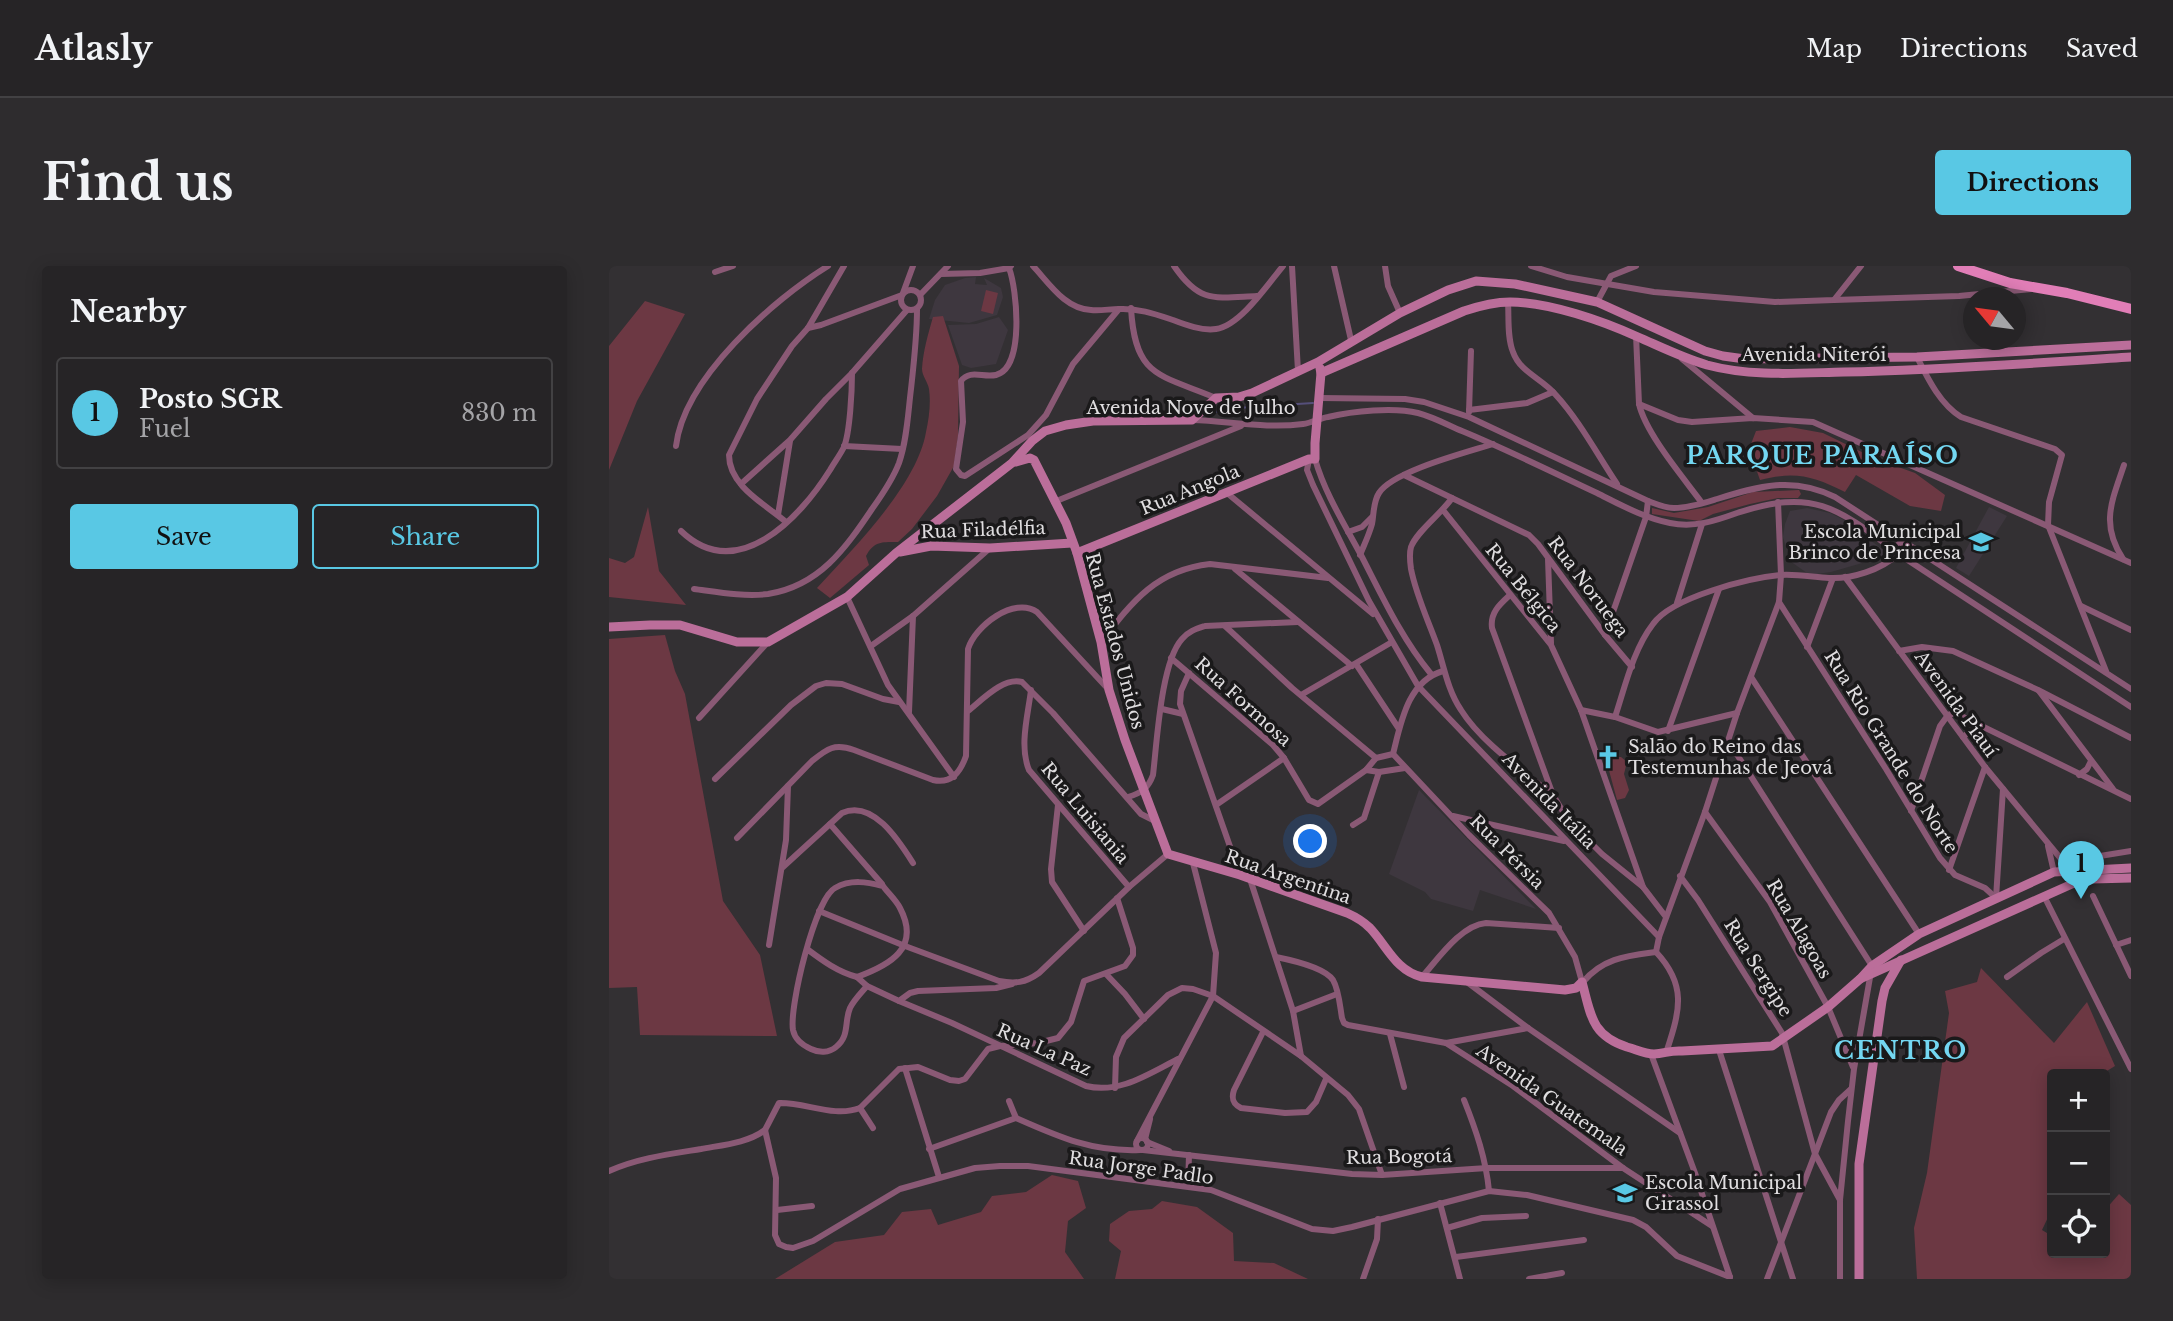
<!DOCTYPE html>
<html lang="en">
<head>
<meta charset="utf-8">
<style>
  body { margin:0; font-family:"Libre Baskerville",serif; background:#2e2c2e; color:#f1f3f6 }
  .controls { position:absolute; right:21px; bottom:21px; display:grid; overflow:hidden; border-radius:7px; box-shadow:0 4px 18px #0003 }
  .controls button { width:63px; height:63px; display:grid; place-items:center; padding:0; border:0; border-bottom:2px solid #424143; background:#262426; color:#f1f3f6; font:35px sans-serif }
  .compass { position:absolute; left:1354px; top:21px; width:63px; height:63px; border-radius:50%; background:#262426; box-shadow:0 4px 18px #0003; rotate:299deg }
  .you { position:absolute; left:702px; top:576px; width:24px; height:24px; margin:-18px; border:5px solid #fff; border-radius:50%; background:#1a73e8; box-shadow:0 0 0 10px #1a73e833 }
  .badge { display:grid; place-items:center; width:46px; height:46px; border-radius:50%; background:#59c8e4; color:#111; font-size:23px; font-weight:700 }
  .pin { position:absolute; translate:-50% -58px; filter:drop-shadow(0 2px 4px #0008) }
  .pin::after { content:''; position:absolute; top:37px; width:24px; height:21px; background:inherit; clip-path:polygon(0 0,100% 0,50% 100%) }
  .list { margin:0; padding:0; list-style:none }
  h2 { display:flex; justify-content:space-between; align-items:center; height:91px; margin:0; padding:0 28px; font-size:30px }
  h2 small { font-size:23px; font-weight:400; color:#a4a4a7 }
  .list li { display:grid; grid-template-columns:46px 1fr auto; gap:21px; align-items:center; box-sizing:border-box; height:112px; margin:0 14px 14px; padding:0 14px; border:2px solid #424143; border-radius:7px }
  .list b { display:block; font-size:26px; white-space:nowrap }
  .list p { margin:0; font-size:23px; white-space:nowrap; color:#a4a4a7 }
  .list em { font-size:23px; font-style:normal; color:#a4a4a7 }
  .actions { display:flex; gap:14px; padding:21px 28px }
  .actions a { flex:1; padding:16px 0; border:2px solid #59c8e4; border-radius:7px; text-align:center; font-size:24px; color:#59c8e4 }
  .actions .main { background:#59c8e4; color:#111 }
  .icon { flex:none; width:38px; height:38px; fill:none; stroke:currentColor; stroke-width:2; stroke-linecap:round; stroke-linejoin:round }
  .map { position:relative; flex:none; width:1522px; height:1013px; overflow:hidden; border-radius:7px }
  header { display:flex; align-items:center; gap:42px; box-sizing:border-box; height:98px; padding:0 35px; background:#262426; border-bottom:2px solid #424143 }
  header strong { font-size:33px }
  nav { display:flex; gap:38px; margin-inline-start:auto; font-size:24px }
  .intro { display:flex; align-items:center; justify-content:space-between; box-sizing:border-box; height:168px; padding:0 42px }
  h1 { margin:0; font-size:49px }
  .button { padding:18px 32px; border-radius:7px; background:#59c8e4; color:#111; font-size:24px; font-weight:700 }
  main { display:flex; gap:42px; padding:0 42px }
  aside { flex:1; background:#262426; border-radius:7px; box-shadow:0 4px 18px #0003 }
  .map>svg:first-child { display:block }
  .built { fill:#3e373f }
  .green { fill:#6c3843 }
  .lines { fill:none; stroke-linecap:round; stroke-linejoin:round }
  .stream { stroke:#554f7a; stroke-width:2 }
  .minor { stroke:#8a5975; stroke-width:6 }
  .secondary { stroke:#bb6e9a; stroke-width:9 }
  .primary { stroke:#e17eb7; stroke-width:10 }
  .labels { text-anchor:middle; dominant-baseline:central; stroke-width:7; stroke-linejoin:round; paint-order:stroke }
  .street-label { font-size:18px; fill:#e0dee0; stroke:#1a191a }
  .poi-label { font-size:18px; fill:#e0dee0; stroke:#1a191a; text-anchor:start }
  .district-label { font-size:24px; font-weight:bold; letter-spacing:2px; fill:#73d7f1; stroke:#1a191a }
</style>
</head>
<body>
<header>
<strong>Atlasly</strong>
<nav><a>Map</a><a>Directions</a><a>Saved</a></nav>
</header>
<div class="intro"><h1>Find us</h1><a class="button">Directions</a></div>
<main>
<aside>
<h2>Nearby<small></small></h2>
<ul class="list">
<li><span class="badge">1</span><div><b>Posto SGR</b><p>Fuel</p></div><em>830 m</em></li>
</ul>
<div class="actions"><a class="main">Save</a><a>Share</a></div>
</aside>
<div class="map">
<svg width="1522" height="1013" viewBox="0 0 1522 1013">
  <rect width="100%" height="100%" fill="#333033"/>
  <g class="built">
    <polygon points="367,11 366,18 378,19 375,12 392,22 394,31 388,49 360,57 320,53 326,34 336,19 356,12"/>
    <polygon points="390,51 399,64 387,98 362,102 353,99 339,59 367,58"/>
    <polygon points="1380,241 1398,250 1360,310 1347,302"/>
    <polygon points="1198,242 1221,247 1233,253 1281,289 1222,306 1208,308 1198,307 1181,295 1174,271 1176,258 1181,245"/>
    <polygon points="810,524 927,643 871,624 864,645 822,633 816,626 780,608"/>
  </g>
  <g class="green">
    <polygon points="377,24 389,27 384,48 372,45"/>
    <polygon points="36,35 76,48 28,135 0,204 0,80"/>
    <path d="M 334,50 L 350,100 L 349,170 L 345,200 L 328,230 L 303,263 L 289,276 C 273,276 265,275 257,290 L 260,299 L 221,332 L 208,322 C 244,283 308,219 317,166 C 320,152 322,137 320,123 C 319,116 313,110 313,103 C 314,86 319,68 324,51 Z"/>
    <path d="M 1181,161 L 1214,167 L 1267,193 L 1306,207 L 1336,229 L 1332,245 L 1301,240 L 1247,209 L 1236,226 C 1204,210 1186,205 1151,214 L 1140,183 L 1147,165 Z"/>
    <polygon points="1190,224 1192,228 1189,232 1169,232 1141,238 1104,248 1090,255 1043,248 1043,242 1065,247 1099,241 1144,226"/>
    <polygon points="39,241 50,305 77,339 0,331 0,292 16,297 25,291"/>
    <polygon points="56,369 66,405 76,428 114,635 151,689 168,770 31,769 28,721 0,722 0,373"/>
    <polygon points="1006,491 1012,491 1018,496 1015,508 1020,524 1016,532 1008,534 998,497"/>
    <polygon points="1372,702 1445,777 1478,736 1506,800 1493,808 1443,808 1443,943 1433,964 1443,970 1443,987 1496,987 1496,944 1510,928 1522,939 1522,1013 1308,1013 1305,962 1318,907 1340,747 1336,725 1368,716"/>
    <polygon points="443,909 469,915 477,942 459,955 456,986 475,1013 166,1013 226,976 275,969 293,946 322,943 329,959 372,946 383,930 417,926"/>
    <polygon points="553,935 588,941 624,967 625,995 665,997 699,1013 506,1013 512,985 500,975 501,958 520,945 543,943"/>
  </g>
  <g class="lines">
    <polyline class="stream" points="607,146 628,142 704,137"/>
    <g class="minor">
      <path d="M 424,0 C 440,17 456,43 482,44 C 491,45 501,43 510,43"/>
      <path d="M 565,0 C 591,38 606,32 648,30"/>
      <polyline points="683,0 689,105"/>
      <polyline points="725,0 742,74"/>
      <polyline points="776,0 779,20 791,47"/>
      <polyline points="922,0 958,11 1045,26 1166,36 1225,34 1252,0"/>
      <path d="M 400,2 C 408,23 416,102 387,109 C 374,112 361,103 352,115 L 354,156 L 347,203 L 352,209 L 356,210 L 419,169 L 437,149 L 464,98 L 510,43 C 529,42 546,48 564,54 C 577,59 593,65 607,63 C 631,60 659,18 674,0"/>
      <polyline points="106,6 124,0"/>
      <polyline points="332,8 371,7 400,2 402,0"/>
      <circle cx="302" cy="34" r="10"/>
      <polyline points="294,27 304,0"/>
      <polyline points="311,29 339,0"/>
      <polyline points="1225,34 1350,30 1422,23"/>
      <path d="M 899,36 C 900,52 898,71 904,86 C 911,106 932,112 946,128 C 970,154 988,188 1008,218"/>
      <polyline points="988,36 1002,10 1027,0"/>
      <path d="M 522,42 C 526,112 550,108 607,132"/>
      <polyline points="199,62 212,59 293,29"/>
      <path d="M 1027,69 L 1030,138 C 1037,168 1074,211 1093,237"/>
      <path d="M 1308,91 C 1319,113 1331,138 1352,151 L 1446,183 L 1453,189 L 1440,236 L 1439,259 L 1497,405"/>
      <polyline points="1073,93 1144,152"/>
      <path d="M 711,132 L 796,133 L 815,136 L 860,151 L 1039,235 C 1047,238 1056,242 1065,242 C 1080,242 1095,237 1108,233 C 1150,220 1184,210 1226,231 L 1522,423"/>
      <polyline points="1030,138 1069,154 1083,156 1144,152 1204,156 1522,297"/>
      <polyline points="860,144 918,137 944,126"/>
      <polyline points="860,146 862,85"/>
      <path d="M 583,154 C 620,155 657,163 694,158 C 703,157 711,152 719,151 C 744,145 785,141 809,147 C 824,151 839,159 853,165 C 899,184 943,206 988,227 C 1012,239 1035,252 1061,257 C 1085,262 1106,255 1128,247 C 1204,222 1228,241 1287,286"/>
      <path d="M 67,180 C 75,112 164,34 219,0"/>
      <polyline points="235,180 293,183"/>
      <polyline points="700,193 698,204 704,219 760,335 809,420 1050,671"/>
      <path d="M 706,193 C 716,228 736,259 753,291 C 774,332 793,373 822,408"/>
      <polyline points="795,209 920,269 929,278 996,369 1023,401"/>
      <polyline points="132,218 181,174 217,133 243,107 298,44"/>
      <polyline points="618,227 764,348"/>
      <path d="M 843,232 C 833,247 808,265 802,281 C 800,288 801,296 802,303 C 807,329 819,354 828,379 C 835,401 839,425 852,444 C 872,476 913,504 942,528"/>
      <polyline points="445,236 632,160"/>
      <polyline points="834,244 942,379 972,444 1034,621"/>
      <polyline points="169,249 181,175"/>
      <path d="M 177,256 C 156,238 120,220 120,189 L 148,133 L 183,80 L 199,62 L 235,0"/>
      <path d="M 72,265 C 128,319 191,252 221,204 C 225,197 231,189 235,181 C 241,166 243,124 243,107"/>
      <polyline points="739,266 753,261 763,251"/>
      <circle cx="1293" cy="283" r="6"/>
      <path d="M 751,289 C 755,279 760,269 763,258 C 765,248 764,236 770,227 C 784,205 859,186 884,178"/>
      <polyline points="1291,289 1522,441"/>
      <polyline points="939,293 942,377"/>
      <path d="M 1514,293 C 1491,258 1503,235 1515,199"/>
      <polyline points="626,303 743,400"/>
      <polyline points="1236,311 1376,501 1462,605"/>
      <path d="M 85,323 C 108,326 135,331 159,328 C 210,320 236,283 263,243 C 273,229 284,213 290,197 C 298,174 299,147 302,123 C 305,96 308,70 308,43"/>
      <path d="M 901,329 C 890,339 881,347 883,362 L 944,529 L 959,554 L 993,588 L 1034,621 L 1057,651"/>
      <polyline points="238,331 279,419 345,511"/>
      <polyline points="1170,336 1277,503 1331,592 1346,609 1376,622 1387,632"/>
      <polyline points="1068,337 1093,258"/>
      <polyline points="1472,340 1522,364"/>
      <polyline points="616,360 683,422 767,492"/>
      <polyline points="996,369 1037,251 1039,235"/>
      <path d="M 492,376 C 523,336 547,304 601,298 L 719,312"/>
      <polyline points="262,380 304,350 381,282"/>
      <polyline points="1198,381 1224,312"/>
      <polyline points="1290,385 1313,381 1344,385 1429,424 1522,472"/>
      <path d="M 562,392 L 664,479 L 675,492 L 700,534 L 709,538 L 757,504 L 767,492 L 784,488 C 792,456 799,415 834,405"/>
      <polyline points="747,398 790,463"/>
      <polyline points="580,407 572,425 571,438 631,609"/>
      <polyline points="1142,411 1310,668"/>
      <path d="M 422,424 C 419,449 410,480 420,504 L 520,621"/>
      <polyline points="1430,425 1504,523"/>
      <polyline points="692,429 783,376"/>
      <polyline points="553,443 574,448"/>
      <polyline points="972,444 1006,451 1049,466 1128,447"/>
      <path d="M 359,445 C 373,434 394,411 413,416 L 444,447 L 532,548 L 546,555"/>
      <polyline points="300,446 304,350"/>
      <path d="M 1006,451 C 1016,421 1024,384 1044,358 C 1063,331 1140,312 1172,309 C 1187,308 1204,311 1220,312 C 1243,313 1272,304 1289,288"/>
      <polyline points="90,452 159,376"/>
      <polyline points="1059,465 1110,323"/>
      <polyline points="1354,471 1370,458"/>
      <polyline points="1120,476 1263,700 1245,803 1239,855 1231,934 1231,1013"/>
      <polyline points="784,488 860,569 940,647 966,691 973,716"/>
      <polyline points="757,504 770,506 796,502"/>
      <polyline points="1470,509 1478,503 1482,495"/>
      <polyline points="106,513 182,439 207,420 217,417 233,418 274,433 290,436"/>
      <path d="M 519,531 C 532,527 539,523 544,509 C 548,476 552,396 573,373 C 580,365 587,363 596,360 L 689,356"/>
      <polyline points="449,539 442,603 443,616 475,665"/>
      <polyline points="607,539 675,492"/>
      <polyline points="1302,545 1331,460 1339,449 1346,447 1522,533"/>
      <polyline points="1096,546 1161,636 1219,741 1244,801"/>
      <polyline points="844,550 955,575"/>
      <polyline points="221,558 273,618"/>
      <polyline points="744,559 755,552 770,506"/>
      <path d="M 128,572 L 203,495 C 218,483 225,477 245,484 L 324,514 C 342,518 351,507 357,490 L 359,383 C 366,360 405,330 428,346 L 500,424"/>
      <polyline points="1439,580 1445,606"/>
      <polyline points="1454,596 1522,585"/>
      <path d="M 174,601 L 233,547 C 264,533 290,575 304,597"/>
      <polyline points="1340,604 1376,501"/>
      <polyline points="1071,610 1089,634 1173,767 1206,888 1231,934"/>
      <polyline points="641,613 684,745 692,790 739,829 750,843 773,909"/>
      <polyline points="1435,630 1522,803"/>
      <polyline points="1484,630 1522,710"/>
      <polyline points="1387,632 1394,523"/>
      <path d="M 210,645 L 296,680 L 390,715 C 406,718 416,717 430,707 L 520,621 L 559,588"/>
      <polyline points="160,679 177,574 179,520"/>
      <polyline points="1507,679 1522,674"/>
      <path d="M 198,683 C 214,695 229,706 248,711 C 281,699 312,682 291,642 C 287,634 279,627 274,620 C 258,616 242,613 226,622 C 206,633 180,741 184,764 C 186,774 193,779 202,783 C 210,787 220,787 227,781 C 241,770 235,756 241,742 C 245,734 252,727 258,720"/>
      <polyline points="1047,686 1050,671 1096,546 1128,447 1170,336 1172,309 1169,236"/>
      <path d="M 1047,686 C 1078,719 1071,744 1058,784"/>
      <path d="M 667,691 C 682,694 715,701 724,714 C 730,724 731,741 733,752 L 735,757 L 739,759 L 837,777 L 919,762"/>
      <polyline points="497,708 516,728 535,753"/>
      <polyline points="248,711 258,720 290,735 301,727 309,725 387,722 403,718"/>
      <path d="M 813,711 C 829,693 852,659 877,657 L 950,662"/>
      <polyline points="1398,711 1432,687 1455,673"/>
      <polyline points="858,716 919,762 1071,867"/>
      <path d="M 974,716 C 994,692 1017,690 1047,686"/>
      <path d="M 290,735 L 343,757 L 477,820 C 511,828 539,808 569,793"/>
      <polyline points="684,745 728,728"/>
      <path d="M 654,766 L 625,824 C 622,833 624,838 632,842 L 676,847 L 698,846 L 707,836 L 717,813"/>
      <polyline points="781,768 795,821"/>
      <polyline points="837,777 904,820 1014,902 1103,960"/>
      <polyline points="1110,784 1184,1013"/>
      <polyline points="1042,788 1086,907 1121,1011"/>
      <polyline points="296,802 330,911"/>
      <polyline points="506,822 507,791 515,772 559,729 573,722 584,723 604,730 692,790"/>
      <path d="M 855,834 C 867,864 877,893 880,925"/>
      <polyline points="400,835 407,852"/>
      <polyline points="251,842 264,862"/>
      <polyline points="156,864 167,912 166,969 170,978 177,981 184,982 204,975 291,923 366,902 391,900 419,900 602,924 703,963 724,965 743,961 880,925 918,929 1024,954 1037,961 1068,990 1121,1011"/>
      <path d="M 156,864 L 170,837 C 196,836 225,852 251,842 L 290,803 L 309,801 L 341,814 L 350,815 L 356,813 L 379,783 L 391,780 L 429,777 L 449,772 L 462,756 L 475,715 L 516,700 L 524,689 L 524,682 L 508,632"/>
      <circle cx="533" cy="878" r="6"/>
      <polyline points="536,873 541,853"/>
      <polyline points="528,875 604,730 607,687 584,597"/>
      <polyline points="538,876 560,885"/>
      <path d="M 320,883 L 407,852 C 450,871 483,886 531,884"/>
      <polyline points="534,884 743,908 773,909 878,902 1014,902"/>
      <path d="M 0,905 C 29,892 61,888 92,883 C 113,879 139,877 156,864"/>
      <polyline points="579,920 580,889"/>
      <polyline points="831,937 851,1013"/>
      <polyline points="168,944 203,940"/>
      <polyline points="838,962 873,952 917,950"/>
      <polyline points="847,991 975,974"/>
      <polyline points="754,1013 768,973 769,953"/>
      <polyline points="920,1013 953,1007"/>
      <polyline points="1158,1013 1222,846 1230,834 1242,823"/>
    </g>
    <g class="secondary">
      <path d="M 712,107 L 855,45 C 870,40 885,36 901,36 C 940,36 994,55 1029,71 C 1052,81 1074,92 1098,99 C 1143,111 1189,107 1235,106 C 1331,104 1426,97 1522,91"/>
      <path d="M 407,196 L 421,192 L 425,194 L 457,257 L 468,287 L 492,376 L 500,424 L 516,474 L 559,588 L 631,609 L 738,647 C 747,651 754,655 761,662 C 778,680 787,705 813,711 L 956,724 L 967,722 L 973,716 C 982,749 982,769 1018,781 C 1026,783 1036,788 1045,788 C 1055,788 1061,784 1073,785 L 1163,780 L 1219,741 L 1251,713 L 1263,700 L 1310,668 L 1445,606 L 1522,602"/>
      <polyline points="291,286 322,280 381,282 463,277"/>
      <polyline points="468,287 700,193 706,193 706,177 712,107 711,102"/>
      <polyline points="0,361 41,359 71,359 128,376 159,376 238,331 287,287 403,197 423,175 436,165 457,159 484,155 583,154 607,132 630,131 643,127 709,96 791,47 839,24 867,15 906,18 988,36 1096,85 1114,90 1136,93 1308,91 1522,79"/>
      <polyline points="1251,713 1463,618 1483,613 1522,612"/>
      <polyline points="1250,1013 1250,898 1273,735 1276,722 1292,694"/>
    </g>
    <polyline class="primary" points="1349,0 1401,17 1458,27 1522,43"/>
  </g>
  <defs>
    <g id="school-bare" transform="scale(1.89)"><path d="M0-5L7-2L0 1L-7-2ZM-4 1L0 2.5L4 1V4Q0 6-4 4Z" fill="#59c8e4" stroke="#1a191a" stroke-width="2.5" paint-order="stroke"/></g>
    <g id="church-bare" transform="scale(1.89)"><path d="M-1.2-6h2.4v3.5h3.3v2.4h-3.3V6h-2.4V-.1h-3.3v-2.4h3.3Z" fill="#59c8e4" stroke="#1a191a" stroke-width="2.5" paint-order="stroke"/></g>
  </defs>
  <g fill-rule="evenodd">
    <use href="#school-bare" x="1372" y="276"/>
    <use href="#church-bare" x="999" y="491"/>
    <use href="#school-bare" x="1016" y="927"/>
  </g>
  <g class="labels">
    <g class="street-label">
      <text x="1205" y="89">Avenida Niterói</text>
      <text x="582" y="142">Avenida Nove de Julho</text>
      <text transform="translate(581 224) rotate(-22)">Rua Angola</text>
      <text transform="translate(374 264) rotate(-2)">Rua Filadélfia</text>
      <text transform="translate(979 321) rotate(53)">Rua Noruega</text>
      <text transform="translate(914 322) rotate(51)">Rua Bélgica</text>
      <text transform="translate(506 375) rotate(75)">Rua Estados Unidos</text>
      <text transform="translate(634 436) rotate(42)">Rua Formosa</text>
      <text transform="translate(1347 438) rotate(54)">Avenida Piauí</text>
      <text transform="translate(1282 486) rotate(58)">Rua Rio Grande do Norte</text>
      <text transform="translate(940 535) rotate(46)">Avenida Itália</text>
      <text transform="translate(476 547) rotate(50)">Rua Luisiania</text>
      <text transform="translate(898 586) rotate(45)">Rua Pérsia</text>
      <text transform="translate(679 611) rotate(19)">Rua Argentina</text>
      <text transform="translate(1190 663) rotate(60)">Rua Alagoas</text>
      <text transform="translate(1149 702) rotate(58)">Rua Sergipe</text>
      <text transform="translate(435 784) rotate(24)">Rua La Paz</text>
      <text transform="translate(943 834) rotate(35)">Avenida Guatemala</text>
      <text transform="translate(790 891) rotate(-1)">Rua Bogotá</text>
      <text transform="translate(532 902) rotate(8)">Rua Jorge Padlo</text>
    </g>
    <g class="poi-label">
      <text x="1352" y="266" text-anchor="end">Escola Municipal<tspan x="1352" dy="21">Brinco de Princesa</tspan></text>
      <text x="1019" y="481">Salão do Reino das<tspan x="1019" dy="21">Testemunhas de Jeová</tspan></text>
      <text x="1036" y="917">Escola Municipal<tspan x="1036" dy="21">Girassol</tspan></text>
    </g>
    <g class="district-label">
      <text x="1214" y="189">PARQUE PARAÍSO</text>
      <text x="1292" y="784">CENTRO</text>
    </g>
  </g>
</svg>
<div class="controls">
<button>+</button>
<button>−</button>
<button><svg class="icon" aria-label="locate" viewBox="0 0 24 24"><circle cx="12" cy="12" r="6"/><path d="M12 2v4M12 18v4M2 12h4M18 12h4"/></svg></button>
</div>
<svg class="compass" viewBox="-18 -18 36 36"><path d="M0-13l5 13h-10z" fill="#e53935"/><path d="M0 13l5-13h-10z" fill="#a4a4a7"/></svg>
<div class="you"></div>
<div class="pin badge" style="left:1472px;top:633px">1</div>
</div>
</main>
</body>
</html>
